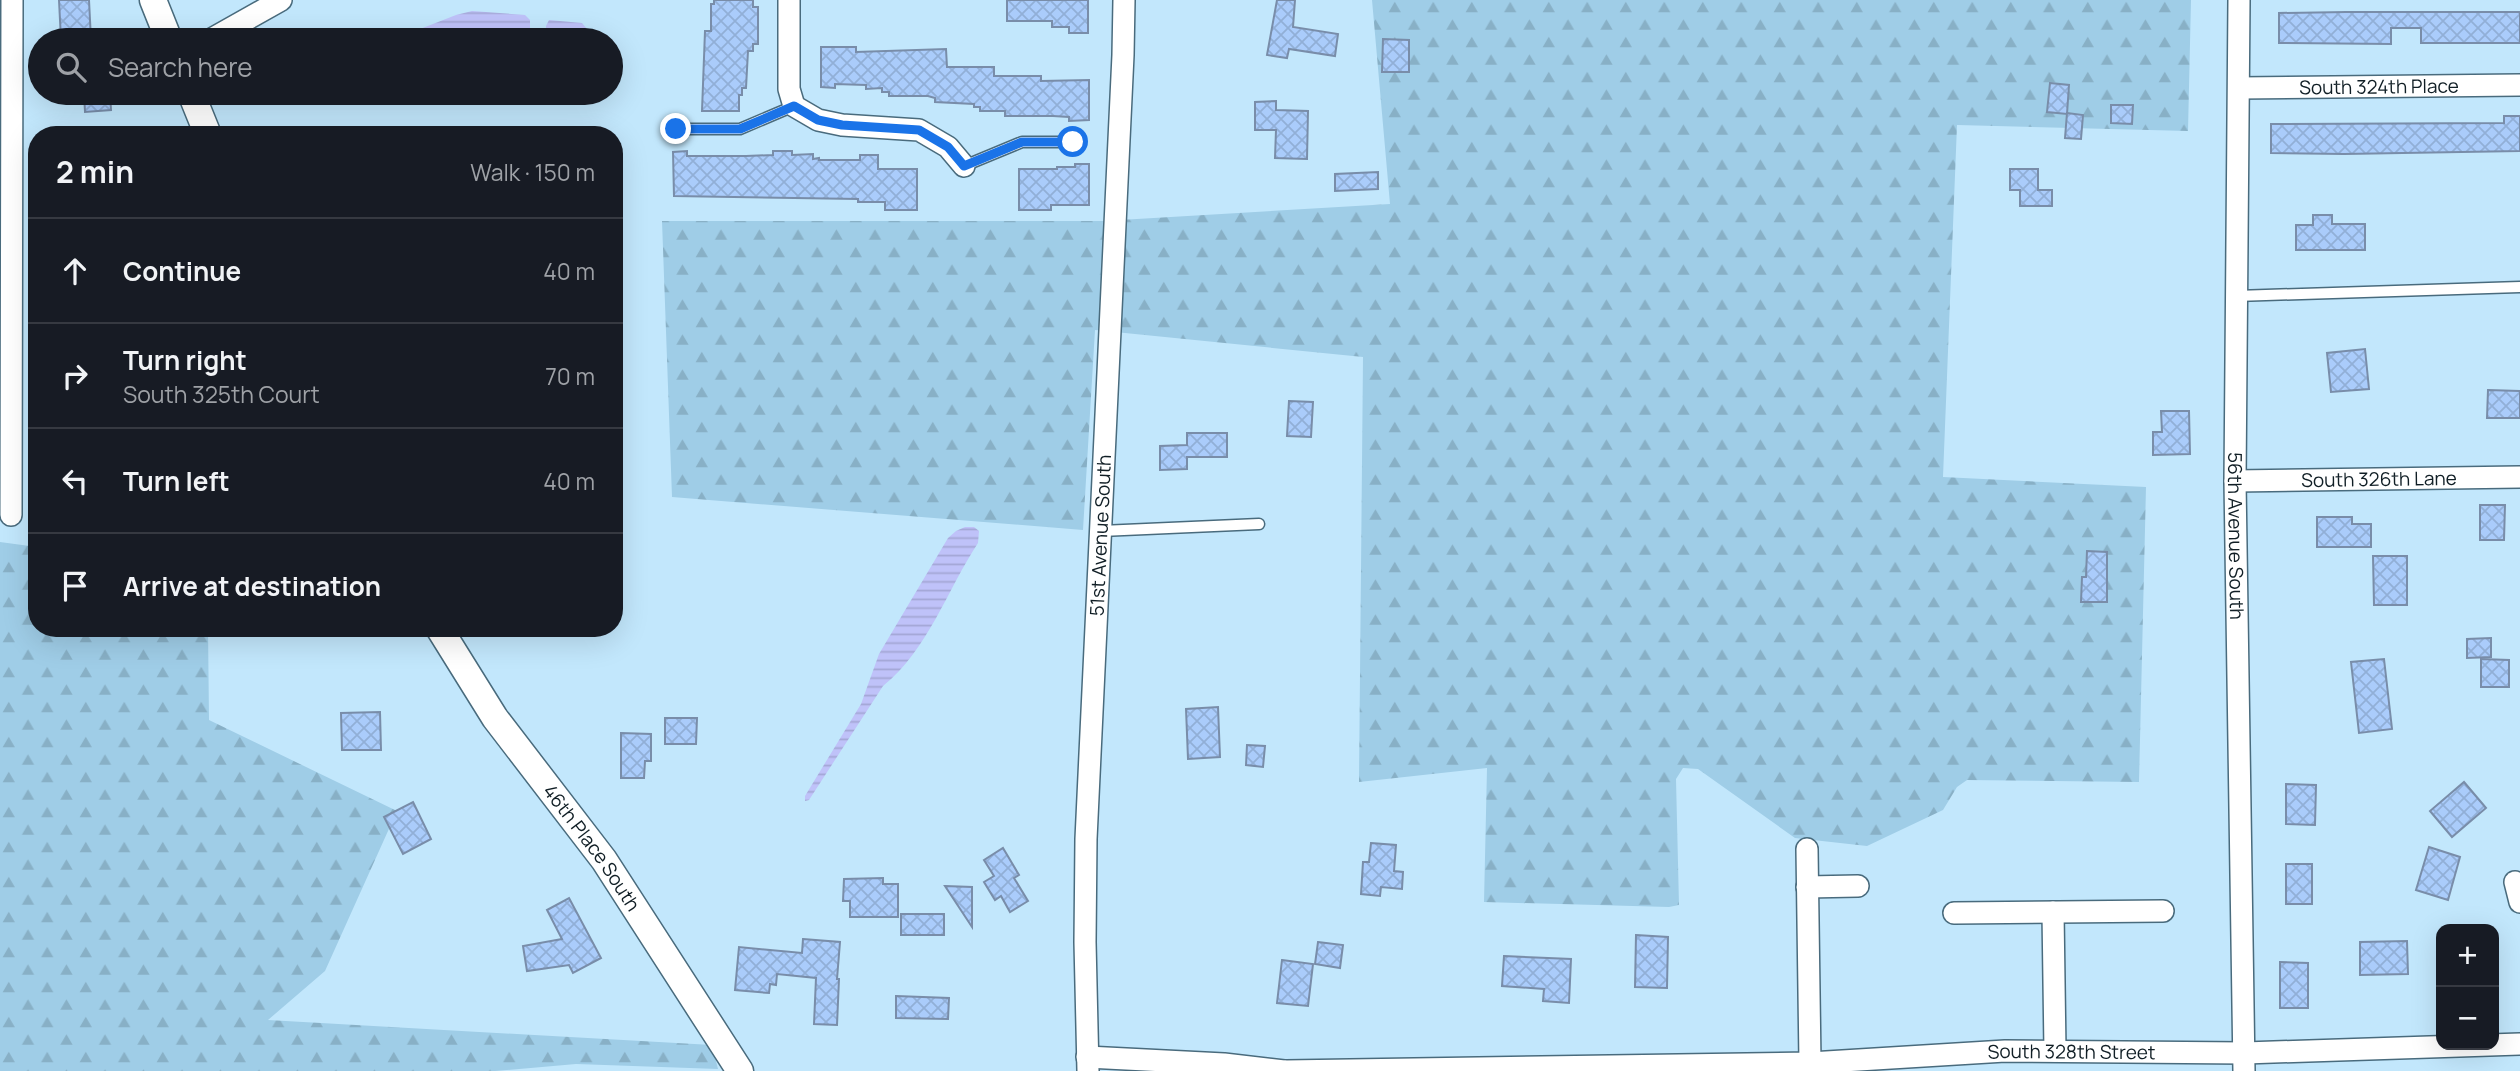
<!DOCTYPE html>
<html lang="en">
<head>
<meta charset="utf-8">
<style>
  body { margin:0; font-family:Manrope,sans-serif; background:#20242c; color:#f1f3f6 }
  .controls { position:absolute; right:21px; bottom:21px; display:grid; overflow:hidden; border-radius:14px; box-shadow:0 7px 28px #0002 }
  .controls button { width:63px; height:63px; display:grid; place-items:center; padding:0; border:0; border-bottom:2px solid #363941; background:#171b24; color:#f1f3f6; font:35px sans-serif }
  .stop { position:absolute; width:21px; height:21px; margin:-16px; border:5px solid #1a73e8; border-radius:50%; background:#fff }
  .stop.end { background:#1a73e8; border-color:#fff; box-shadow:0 2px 7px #0008 }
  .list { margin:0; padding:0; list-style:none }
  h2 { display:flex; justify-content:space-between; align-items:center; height:91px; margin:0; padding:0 28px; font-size:30px }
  h2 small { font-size:23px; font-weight:400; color:#9ea1a6 }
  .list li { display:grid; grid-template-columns:46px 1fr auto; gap:21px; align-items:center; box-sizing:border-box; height:105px; padding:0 28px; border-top:2px solid #363941 }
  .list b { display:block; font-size:26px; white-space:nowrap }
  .list p { margin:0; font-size:23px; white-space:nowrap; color:#9ea1a6 }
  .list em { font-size:23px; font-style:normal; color:#9ea1a6 }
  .icon { flex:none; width:38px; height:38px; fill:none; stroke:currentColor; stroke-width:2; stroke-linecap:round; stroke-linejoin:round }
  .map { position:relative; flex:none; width:2520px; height:1071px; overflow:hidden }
  .search { position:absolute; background:#171b24; box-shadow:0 7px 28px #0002; left:28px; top:28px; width:595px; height:77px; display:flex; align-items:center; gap:18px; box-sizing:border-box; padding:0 24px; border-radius:38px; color:#9ea1a6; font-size:26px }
  .panel { position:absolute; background:#171b24; box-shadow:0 7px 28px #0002; left:28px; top:126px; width:595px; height:511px; border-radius:28px }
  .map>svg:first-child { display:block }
  .forest { fill:url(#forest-firs) }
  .water { fill:url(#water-rules) }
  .building { fill:url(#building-cross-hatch); stroke:#798da9; stroke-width:2 }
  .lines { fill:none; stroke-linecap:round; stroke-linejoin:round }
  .service-casing { stroke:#496b7d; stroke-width:13 }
  .minor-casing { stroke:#496b7d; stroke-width:24 }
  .tertiary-casing { stroke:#496b7d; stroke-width:29 }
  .service { stroke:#fff; stroke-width:10 }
  .minor { stroke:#fff; stroke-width:21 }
  .tertiary { stroke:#fff; stroke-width:26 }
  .route { stroke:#1a73e8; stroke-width:9 }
  .labels { text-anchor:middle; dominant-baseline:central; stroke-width:7; stroke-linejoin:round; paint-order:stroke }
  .street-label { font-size:19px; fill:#101e25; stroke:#dcf2fe }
</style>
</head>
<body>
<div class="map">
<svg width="2520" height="1071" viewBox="0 0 2520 1071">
  <defs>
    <pattern id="forest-firs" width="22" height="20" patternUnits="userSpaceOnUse" patternTransform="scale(1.75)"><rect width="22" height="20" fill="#9fcde7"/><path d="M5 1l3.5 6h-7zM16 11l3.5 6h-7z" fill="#88b0c6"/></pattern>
    <pattern id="water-rules" width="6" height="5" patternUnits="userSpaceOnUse" patternTransform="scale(1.75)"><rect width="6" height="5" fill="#bfc2f9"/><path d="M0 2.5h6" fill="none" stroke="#a3a6d5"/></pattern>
    <pattern id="building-cross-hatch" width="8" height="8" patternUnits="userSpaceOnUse" patternTransform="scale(1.75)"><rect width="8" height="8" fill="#aaccfb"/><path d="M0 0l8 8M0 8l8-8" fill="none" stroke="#91afd7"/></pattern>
  </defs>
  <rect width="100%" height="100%" fill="#c2e7fc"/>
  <g class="forest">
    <polygon points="1372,0 2191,0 2188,131 1957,125 1943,477 2146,487 2139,782 1967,780 1957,787 1943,810 1867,846 1795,838 1698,769 1683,768 1676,779 1679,905 1669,907 1484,902 1487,768 1359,782 1363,357 1095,330 1083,530 672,497 662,221 1103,221 1390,204"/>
    <polygon points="0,542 37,547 37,628 208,628 209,720 397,811 325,971 268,1020 712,1045 718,1069 576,1064 495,1071 0,1071"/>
  </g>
  <g class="water">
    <polygon points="472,11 525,15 530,20 530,40 392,40 456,15"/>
    <polygon points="549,20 582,23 587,29 589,40 546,40 546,26"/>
    <path d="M 965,527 L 974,527 L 979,531 L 978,543 C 947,590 928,650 883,686 L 809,800 L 805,801 L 805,796 L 861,704 L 879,654 L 948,538 L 956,531 Z"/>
  </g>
  <g class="building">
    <polygon points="59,0 89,0 91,40 61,40"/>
    <polygon points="714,0 753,0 753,7 758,7 758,44 753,44 753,51 748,51 746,88 742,88 742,95 739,95 739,111 702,111 705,31 711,31 711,4 714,4"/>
    <polygon points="1007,0 1088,0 1088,33 1069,33 1069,27 1052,27 1052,21 1007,21"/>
    <polygon points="1277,0 1295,0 1293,27 1338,34 1335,56 1289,49 1287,58 1267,55"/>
    <polygon points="2346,12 2520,12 2520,43 2421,43 2421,28 2391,28 2391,44 2279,43 2279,13"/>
    <polygon points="1383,39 1409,40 1409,72 1382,72"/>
    <polygon points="821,47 856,47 856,52 946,49 947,67 994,67 994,76 1041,76 1041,81 1089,80 1089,120 1069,121 1069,117 1053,116 1005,116 1005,111 980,111 980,107 974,107 974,104 935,102 935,98 928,96 889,96 889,92 882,92 882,88 866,89 866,85 835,84 835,88 821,87"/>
    <polygon points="2050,83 2069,85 2067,114 2047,112"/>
    <polygon points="84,93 110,93 111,110 85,112"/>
    <polygon points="1276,101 1276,110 1308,111 1307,159 1275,158 1276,130 1255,130 1255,102"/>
    <polygon points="2111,105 2133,105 2132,124 2111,123"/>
    <polygon points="2067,113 2083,115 2081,139 2065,138"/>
    <polygon points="2504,116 2520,116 2520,151 2344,154 2271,153 2271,124 2504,123"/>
    <polygon points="687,151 687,156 746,156 773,155 773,151 792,151 792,155 813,154 813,159 819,158 819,160 860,160 860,155 878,155 878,169 917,169 917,210 885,210 885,202 858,202 858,199 674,196 673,152"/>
    <polygon points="1075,164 1089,164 1089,205 1051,205 1051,210 1019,210 1019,169 1057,169 1057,167 1075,167"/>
    <polygon points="2010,169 2038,169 2038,190 2052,190 2052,206 2020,206 2020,190 2010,190"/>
    <polygon points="1378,172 1378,189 1335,191 1335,174"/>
    <polygon points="2313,215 2332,215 2332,224 2365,224 2365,250 2296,250 2296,225 2313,225"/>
    <polygon points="2365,349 2369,389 2331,392 2327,353"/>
    <polygon points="2488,390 2520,391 2520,418 2487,418"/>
    <polygon points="1289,401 1313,402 1311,437 1287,436"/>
    <polygon points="2161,411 2189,411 2190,454 2153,455 2153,432 2162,432"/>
    <polygon points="1187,433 1227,433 1227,457 1187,457 1187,469 1160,470 1160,446 1187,445"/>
    <polygon points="2480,505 2505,505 2504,540 2480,540"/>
    <polygon points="2317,517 2352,517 2352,524 2371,524 2371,547 2317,547"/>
    <polygon points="2087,551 2107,552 2107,602 2081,602 2082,577 2086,577"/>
    <polygon points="2373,556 2407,556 2407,605 2374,605"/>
    <polygon points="2491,638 2491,657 2467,658 2467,639"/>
    <polygon points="2384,659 2392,729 2359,733 2351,662"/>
    <polygon points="2481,659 2509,660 2509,687 2481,687"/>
    <polygon points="1218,707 1220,757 1188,759 1186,709"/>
    <polygon points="380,712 381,750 342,750 341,713"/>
    <polygon points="665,718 697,718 696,744 665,744"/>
    <polygon points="621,733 651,734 651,761 645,761 644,778 621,778"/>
    <polygon points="1247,745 1265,746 1263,767 1246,765"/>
    <polygon points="2464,782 2486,808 2452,837 2430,811"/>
    <polygon points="2286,784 2316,785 2315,825 2286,824"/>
    <polygon points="413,802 431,839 403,854 384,817"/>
    <polygon points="1371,843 1396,845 1394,871 1403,872 1402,889 1381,887 1380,896 1361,894 1363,862 1369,862"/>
    <polygon points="2429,847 2460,857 2448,900 2416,890"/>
    <polygon points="1003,848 1019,875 1014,878 1028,901 1010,912 1001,896 995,900 984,882 994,876 984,860"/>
    <rect x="2286" y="864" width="26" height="40"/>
    <polygon points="883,878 883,884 898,884 898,917 850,917 850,901 843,901 844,879"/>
    <polygon points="945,886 972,887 972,927"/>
    <polygon points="569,898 601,958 573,973 569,965 527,971 523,946 562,939 547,910"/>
    <rect x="901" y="914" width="43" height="21"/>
    <polygon points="1636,935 1668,937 1667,988 1635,987"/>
    <polygon points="803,939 840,942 837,979 839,979 837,1025 814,1024 816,978 777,974 776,985 770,984 769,993 735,990 739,947 802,953"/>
    <polygon points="2407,941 2408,974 2360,975 2360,942"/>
    <polygon points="1318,942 1343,945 1340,968 1315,964"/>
    <polygon points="1504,956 1571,959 1569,1003 1543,1001 1544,989 1502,986"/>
    <polygon points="1282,960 1313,964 1308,1006 1277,1003"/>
    <polygon points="2280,962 2308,963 2308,1008 2280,1008"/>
    <polygon points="896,996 949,998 948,1019 896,1018"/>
  </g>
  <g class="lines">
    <g class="service-casing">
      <g id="service">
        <polyline points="676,129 740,129 794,106"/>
        <polyline points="964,166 1022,142 1073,142"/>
        <polyline points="2236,296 2520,287"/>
        <polyline points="1101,531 1259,524"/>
      </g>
    </g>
    <g class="minor-casing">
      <g id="minor">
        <polyline points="789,0 789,89 794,106 818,120 842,125 919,130 948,147 964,166"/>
        <path id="s1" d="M 2239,0 L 2235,481 L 2244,1071"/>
        <polyline points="210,40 281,0"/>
        <path id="s2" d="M 2239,88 L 2520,85"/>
        <path id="s3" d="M 2235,481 L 2520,477"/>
        <polyline points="11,515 12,0"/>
        <polyline points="1807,849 1810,1063"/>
        <polyline points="2515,882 2520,902"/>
        <polyline points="1807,887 1858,886"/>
        <polyline points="2053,912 2055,1051"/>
        <polyline points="1954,913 2163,911"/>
        <polyline points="1087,1057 1224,1064 1284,1071"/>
        <path id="s4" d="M 1088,1071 L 1085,942 L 1086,839 L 1123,55 L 1124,0"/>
        <path id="s5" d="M 1286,1071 L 1810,1063 L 2005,1051 L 2245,1053 L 2520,1044"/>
      </g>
    </g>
    <g class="tertiary-casing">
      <g id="tertiary">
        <polyline points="153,0 169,40"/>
        <polyline points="191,93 208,135"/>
        <path id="s6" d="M 439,628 L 495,718 L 604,860 L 740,1071"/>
      </g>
    </g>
    <use href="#service" class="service"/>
    <use href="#minor" class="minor"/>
    <use href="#tertiary" class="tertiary"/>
  </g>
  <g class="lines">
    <polyline class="route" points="676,129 740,129 794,106 818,120 842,125 919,130 948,147 964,166 1022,142 1073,142"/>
  </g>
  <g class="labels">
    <g class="street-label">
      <text stroke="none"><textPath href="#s2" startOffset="140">South 324th Place</textPath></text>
      <text stroke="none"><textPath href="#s3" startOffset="144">South 326th Lane</textPath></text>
      <text stroke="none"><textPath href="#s4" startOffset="536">51st Avenue South</textPath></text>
      <text stroke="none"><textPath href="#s1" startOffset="536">56th Avenue South</textPath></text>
      <text stroke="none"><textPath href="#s6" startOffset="268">46th Place South</textPath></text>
      <text stroke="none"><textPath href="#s5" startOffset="786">South 328th Street</textPath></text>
    </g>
  </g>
</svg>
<div class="controls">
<button>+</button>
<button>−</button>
</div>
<div class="stop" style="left:1073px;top:142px"></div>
<div class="stop end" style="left:676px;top:129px"></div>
<div class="search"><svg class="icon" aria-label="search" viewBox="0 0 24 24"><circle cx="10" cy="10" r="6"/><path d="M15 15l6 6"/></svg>Search here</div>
<section class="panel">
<h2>2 min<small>Walk · 150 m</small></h2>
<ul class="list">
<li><svg class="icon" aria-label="ahead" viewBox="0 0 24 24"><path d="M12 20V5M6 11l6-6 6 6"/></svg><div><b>Continue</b></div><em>40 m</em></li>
<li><svg class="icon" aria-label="right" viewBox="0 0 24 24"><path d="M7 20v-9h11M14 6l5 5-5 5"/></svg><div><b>Turn right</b><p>South 325th Court</p></div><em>70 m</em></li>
<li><svg class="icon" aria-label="left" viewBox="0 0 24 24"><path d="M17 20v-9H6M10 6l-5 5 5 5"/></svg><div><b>Turn left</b></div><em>40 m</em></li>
<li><svg class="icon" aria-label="arrive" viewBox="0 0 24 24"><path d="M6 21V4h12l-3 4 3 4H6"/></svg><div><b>Arrive at destination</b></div></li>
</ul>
</section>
</div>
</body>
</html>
